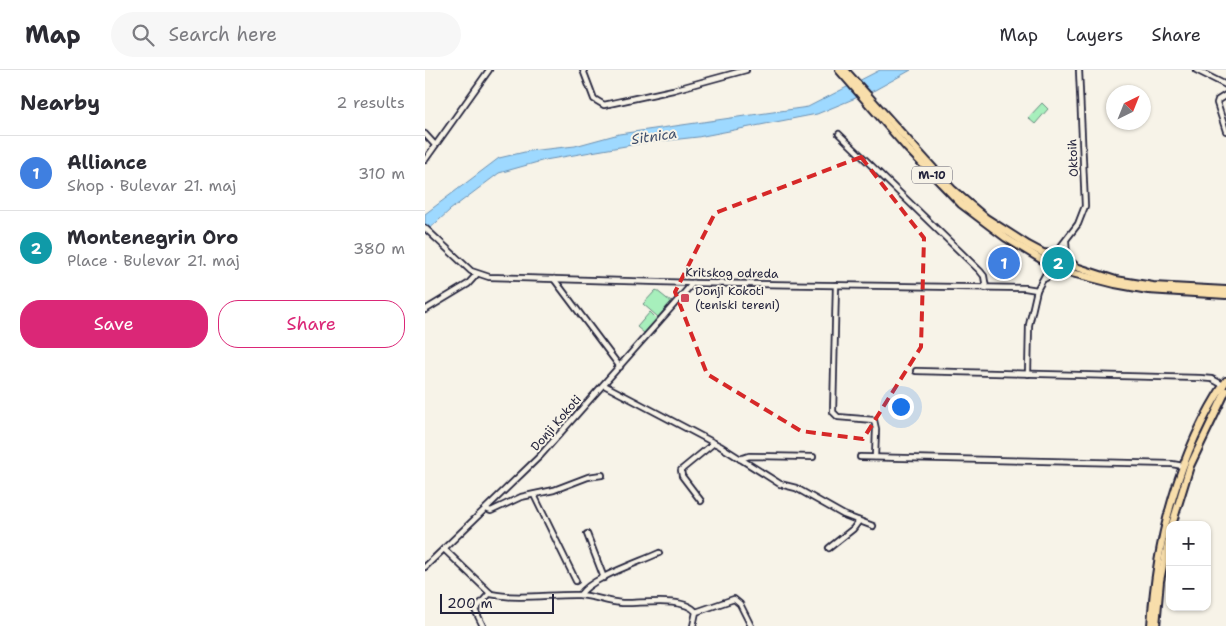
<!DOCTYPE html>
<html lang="en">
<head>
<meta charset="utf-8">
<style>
  body { margin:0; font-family:"Shantell Sans",sans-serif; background:#f7f7f7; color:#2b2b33 }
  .controls { position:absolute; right:15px; bottom:15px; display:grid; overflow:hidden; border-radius:10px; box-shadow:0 1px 4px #0004 }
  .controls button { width:45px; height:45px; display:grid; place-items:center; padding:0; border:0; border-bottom:1px solid #e1e1e2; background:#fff; color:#2b2b33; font:25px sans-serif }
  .compass { position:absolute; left:681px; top:15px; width:45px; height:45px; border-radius:50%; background:#fff; box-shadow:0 1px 4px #0004; rotate:43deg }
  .scale { position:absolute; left:15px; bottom:12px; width:114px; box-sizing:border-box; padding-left:5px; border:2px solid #22223b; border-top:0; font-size:14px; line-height:18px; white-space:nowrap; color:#22223b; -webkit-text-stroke:4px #f7f3e8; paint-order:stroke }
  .you { position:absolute; left:475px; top:336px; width:18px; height:18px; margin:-12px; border:4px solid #fff; border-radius:50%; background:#1a73e8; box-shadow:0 0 0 8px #1a73e833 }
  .badge { display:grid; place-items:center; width:32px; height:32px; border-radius:50%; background:#db2777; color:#fff; font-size:16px; font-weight:700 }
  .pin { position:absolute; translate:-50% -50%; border:2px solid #fff; box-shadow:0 1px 5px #0006 }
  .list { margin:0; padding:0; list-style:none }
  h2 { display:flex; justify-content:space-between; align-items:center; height:65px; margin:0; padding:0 20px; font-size:21px }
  h2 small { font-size:16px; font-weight:400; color:#7c7c81 }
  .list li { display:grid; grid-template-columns:32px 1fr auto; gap:15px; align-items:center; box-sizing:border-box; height:75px; padding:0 20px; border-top:1px solid #e1e1e2 }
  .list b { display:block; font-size:19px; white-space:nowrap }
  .list p { margin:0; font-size:16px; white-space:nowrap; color:#7c7c81 }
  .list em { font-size:16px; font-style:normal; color:#7c7c81 }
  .actions { display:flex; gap:10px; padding:15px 20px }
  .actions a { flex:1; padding:11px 0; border:1px solid #db2777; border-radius:20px; text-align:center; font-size:18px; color:#db2777 }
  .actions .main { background:#db2777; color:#fff }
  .icon { flex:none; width:28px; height:28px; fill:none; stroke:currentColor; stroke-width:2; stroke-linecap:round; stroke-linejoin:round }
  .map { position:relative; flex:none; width:801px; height:556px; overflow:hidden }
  header { display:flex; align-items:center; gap:30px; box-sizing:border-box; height:70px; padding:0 25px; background:#fff; border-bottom:1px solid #e1e1e2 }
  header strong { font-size:24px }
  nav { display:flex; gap:28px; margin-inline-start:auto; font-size:18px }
  .search { width:350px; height:45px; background:#f7f7f7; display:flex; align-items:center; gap:12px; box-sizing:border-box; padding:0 18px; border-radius:28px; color:#7c7c81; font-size:19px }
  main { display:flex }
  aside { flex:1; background:#fff }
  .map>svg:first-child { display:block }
  .green { fill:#a7efbc; stroke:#64887c }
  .water { fill:#9ed9ff; stroke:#6c90b1 }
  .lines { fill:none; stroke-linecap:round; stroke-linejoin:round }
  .minor-casing { stroke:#22223b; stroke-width:8 }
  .primary-casing { stroke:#22223b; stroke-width:10 }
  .minor { stroke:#f7f3e8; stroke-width:4.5 }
  .primary { stroke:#f8deab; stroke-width:6 }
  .marked { fill:none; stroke:#d62828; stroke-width:4; stroke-dasharray:10 6; stroke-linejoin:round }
  .poi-dot { fill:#d1495b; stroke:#f7f3e8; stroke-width:2 }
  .labels { text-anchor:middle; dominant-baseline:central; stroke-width:4; stroke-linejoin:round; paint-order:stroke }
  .shield { fill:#f7f3e8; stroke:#62616f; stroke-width:1 }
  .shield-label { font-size:11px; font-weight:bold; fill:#22223b }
  .street-label { font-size:12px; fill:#22223b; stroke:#f7f3e8 }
  .poi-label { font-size:12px; fill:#22223b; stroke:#f7f3e8; text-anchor:start }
  .water-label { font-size:14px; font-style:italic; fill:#41506c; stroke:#f7f3e8 }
</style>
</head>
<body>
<header>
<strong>Map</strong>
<div class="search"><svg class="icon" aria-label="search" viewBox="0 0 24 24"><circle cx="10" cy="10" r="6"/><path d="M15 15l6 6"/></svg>Search here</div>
<nav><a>Map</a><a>Layers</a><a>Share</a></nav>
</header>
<main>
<aside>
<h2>Nearby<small>2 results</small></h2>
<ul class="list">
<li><span class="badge" style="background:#3f7fe0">1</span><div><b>Alliance</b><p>Shop · Bulevar 21. maj</p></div><em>310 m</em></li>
<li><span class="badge" style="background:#0f9aa8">2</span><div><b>Montenegrin Oro</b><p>Place · Bulevar 21. maj</p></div><em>380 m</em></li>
</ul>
<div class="actions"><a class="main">Save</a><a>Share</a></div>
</aside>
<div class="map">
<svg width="801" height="556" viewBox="0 0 801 556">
  <rect width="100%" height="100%" fill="#f7f3e8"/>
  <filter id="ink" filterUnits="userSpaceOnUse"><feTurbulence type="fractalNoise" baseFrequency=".02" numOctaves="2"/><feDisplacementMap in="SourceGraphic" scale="10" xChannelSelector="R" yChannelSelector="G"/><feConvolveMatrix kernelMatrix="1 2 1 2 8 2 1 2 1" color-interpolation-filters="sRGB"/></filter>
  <g filter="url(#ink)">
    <g class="green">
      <polygon points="617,33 623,39 610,54 603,48"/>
      <polygon points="231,220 246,232 233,247 218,234"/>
      <polygon points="225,242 232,249 219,263 212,257"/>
    </g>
    <polygon class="water" points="455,0 486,0 450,20 392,44 273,67 218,73 120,90 74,103 25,140 0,163 0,144 74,88 104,81 150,76 194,64 383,37"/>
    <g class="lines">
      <g class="minor-casing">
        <g id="minor">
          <polyline points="158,0 169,29 179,35 248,20 321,0"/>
          <polyline points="771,0 801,15"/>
          <polyline points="801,25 793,30 792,33 801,61"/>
          <polyline points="0,64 10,75"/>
          <polyline points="414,64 555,201 559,206 561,218"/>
          <polyline points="0,90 64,0"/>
          <polyline points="0,158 46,201 64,207 269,213 600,218 612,220 625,196"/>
          <polyline points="641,171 642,188"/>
          <polyline points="630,184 653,154 660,136 654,0"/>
          <polyline points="129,209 195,297"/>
          <polyline points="619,209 633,202"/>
          <polyline points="411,215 408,342 413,347 449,350 451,359 450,387"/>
          <polyline points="0,240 43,214 52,204"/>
          <polyline points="491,301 775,308 787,309 798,315"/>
          <polyline points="603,304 604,255 612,220"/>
          <polyline points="179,315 295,376 355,414 371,418 419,445 448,456"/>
          <polyline points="435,387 747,394 758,396"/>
          <polyline points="315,389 324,386 388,387"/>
          <polyline points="109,425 151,511"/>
          <polyline points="276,431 257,406 256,400 289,373"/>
          <polyline points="61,439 66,441 96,427 129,420 163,407 177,405"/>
          <polyline points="162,464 179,508"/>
          <polyline points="404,478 428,459 434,451"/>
          <path d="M 19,479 L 66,524 C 95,530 126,524 155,525 C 169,526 182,532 197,533 C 215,534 259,526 271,542 L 268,556"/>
          <polyline points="0,497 115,386 268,213"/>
          <path d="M 155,525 C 165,508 215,492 234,483"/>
          <polyline points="271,542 309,529 315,534 326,556"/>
          <polyline points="58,556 50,540 65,523"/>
        </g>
      </g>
      <g class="primary-casing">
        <g id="primary">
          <polyline points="414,0 482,78 536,134 581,168 624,194"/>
          <polyline points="420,0 527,119 561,148 603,175 618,183 638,185 651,197 691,210 728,216 801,220"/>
          <path d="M 624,191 L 626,198 C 630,203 636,203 641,199"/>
          <polyline points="639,201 690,214 723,220 801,225"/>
          <polyline points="747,455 765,396 801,321"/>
          <path d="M 726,556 C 731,471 753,383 801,311"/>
          <polyline points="731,556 735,511 745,463"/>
        </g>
      </g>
      <use href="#minor" class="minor"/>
      <use href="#primary" class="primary"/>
    </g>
  </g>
  <path class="marked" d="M 436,87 L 499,168 L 496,277 L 438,369 L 376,361 L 282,304 L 250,222 L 290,143 Z"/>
  <rect class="poi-dot" x="255" y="223" width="10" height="10" rx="2.5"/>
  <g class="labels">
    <rect class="shield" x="487" y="96.5" width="40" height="17" rx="4"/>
    <g class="shield-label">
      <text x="507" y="105">M-10</text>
    </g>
    <g class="street-label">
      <text transform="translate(648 88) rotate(-93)">Oktoih</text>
      <text transform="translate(307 203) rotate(1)">Kritskog odreda</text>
      <text transform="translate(131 353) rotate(-49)">Donji Kokoti</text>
    </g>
    <g class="poi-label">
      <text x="270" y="221">Donji Kokoti<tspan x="270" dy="14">(teniski tereni)</tspan></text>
    </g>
    <g class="water-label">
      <text transform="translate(229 66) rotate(-8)">Sitnica</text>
    </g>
  </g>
</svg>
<div class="controls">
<button>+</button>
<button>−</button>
</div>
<svg class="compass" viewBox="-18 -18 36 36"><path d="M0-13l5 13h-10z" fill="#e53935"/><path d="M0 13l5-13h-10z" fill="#7c7c81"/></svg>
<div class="scale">200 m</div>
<div class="you"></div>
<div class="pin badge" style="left:579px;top:193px;background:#3f7fe0">1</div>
<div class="pin badge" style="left:633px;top:193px;background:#0f9aa8">2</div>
</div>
</main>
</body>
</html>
